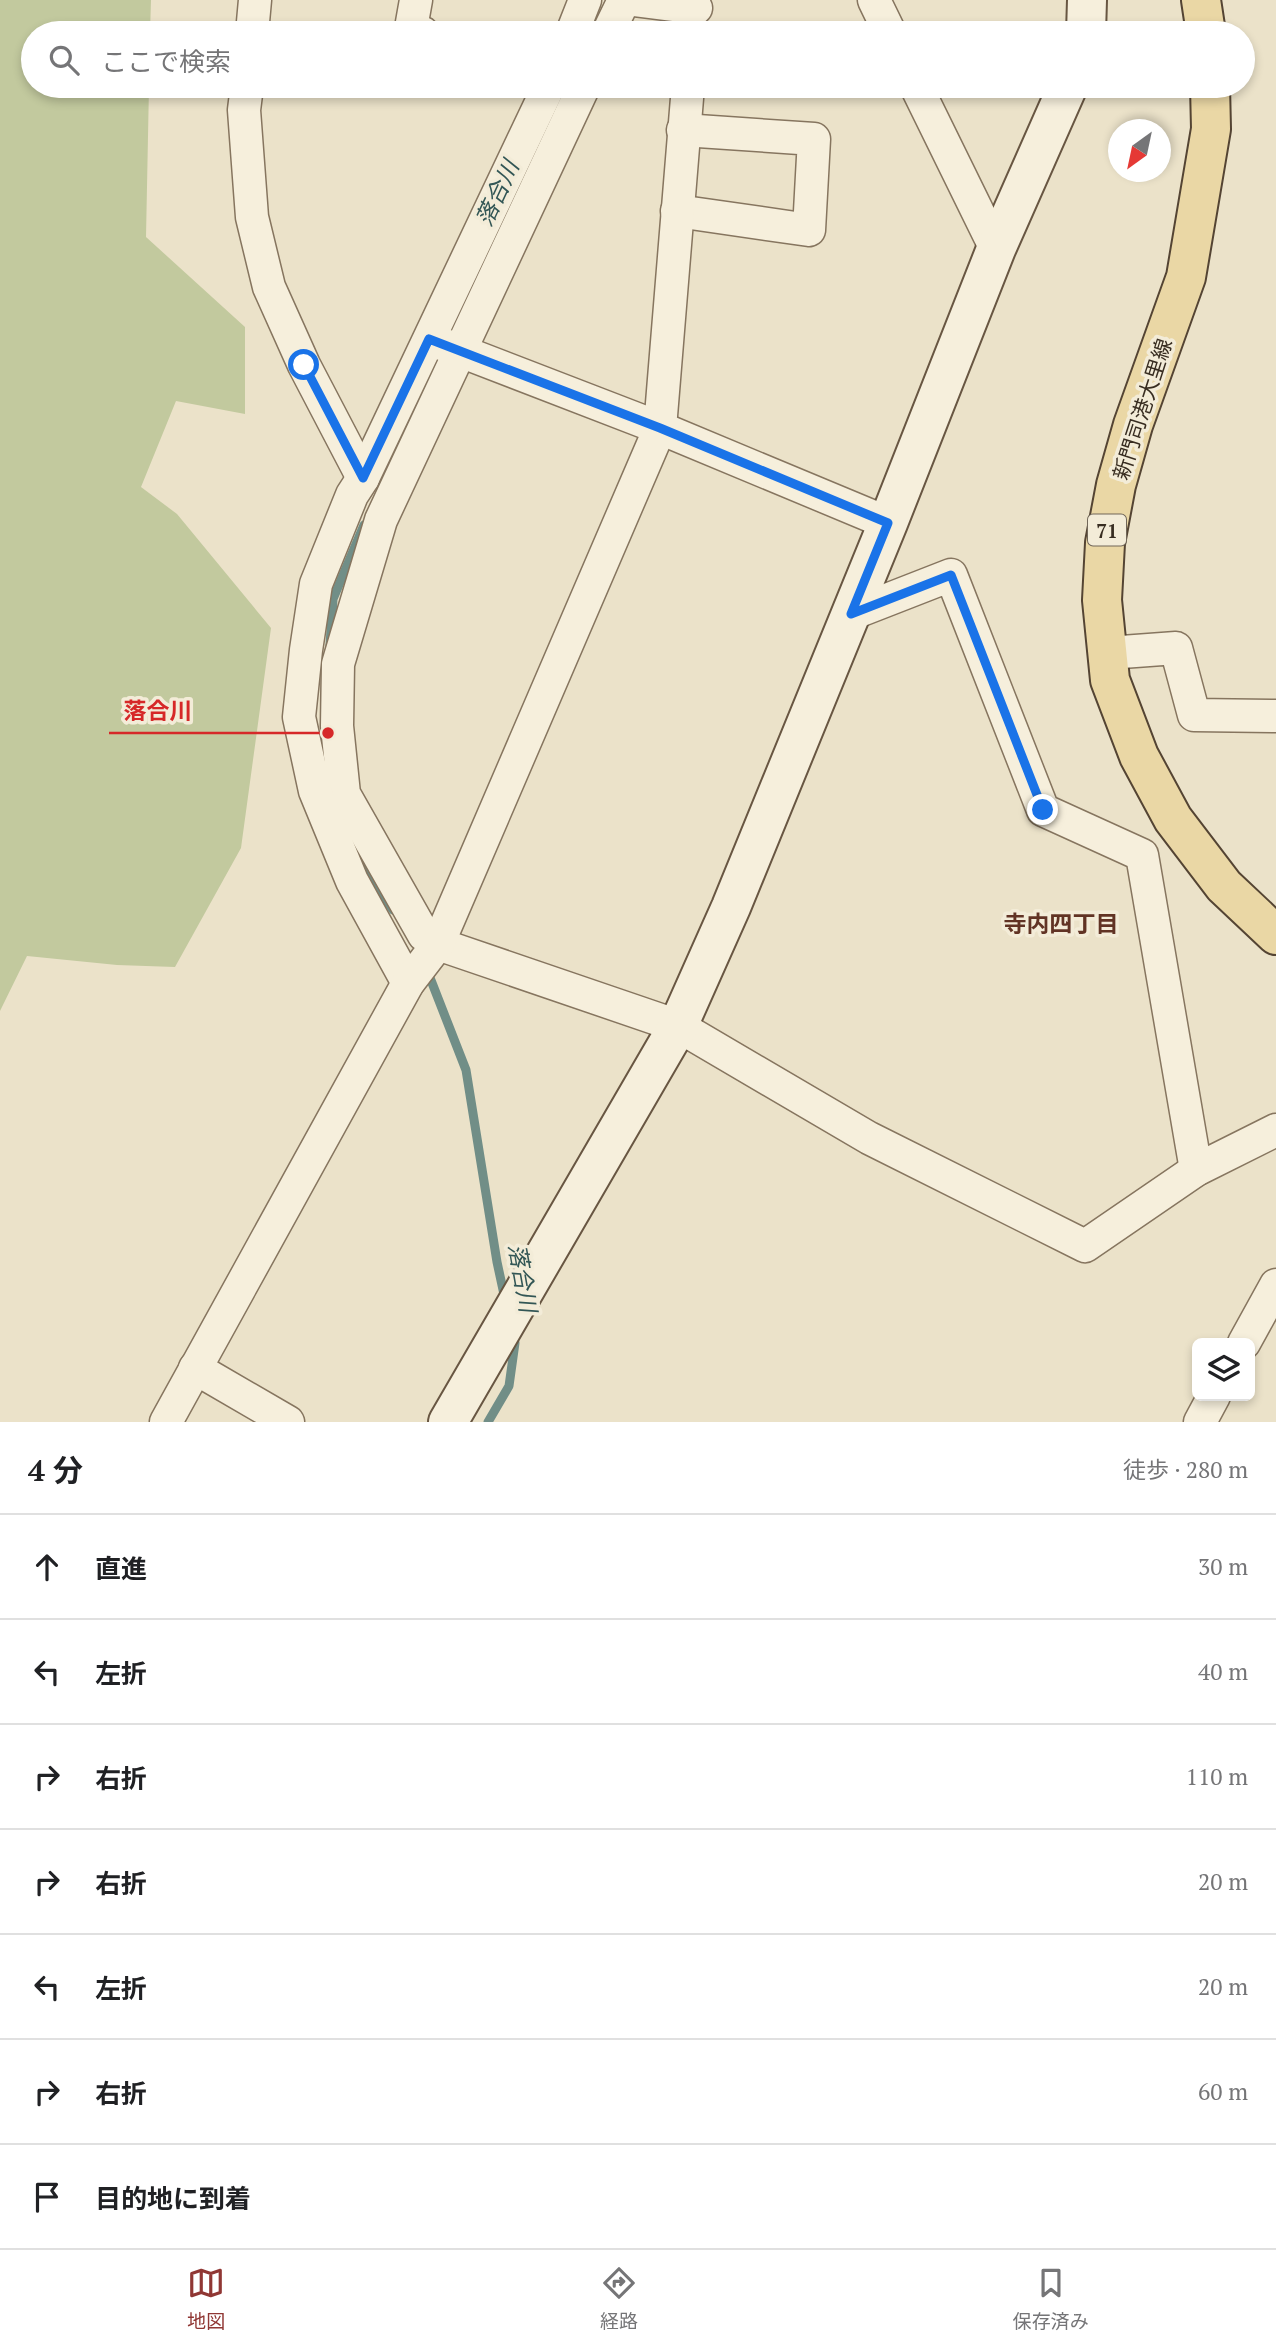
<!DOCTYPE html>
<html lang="ja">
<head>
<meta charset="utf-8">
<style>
  body { margin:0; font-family:"PT Serif","Noto Sans JP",serif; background:#f6f6f6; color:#202124 }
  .controls { position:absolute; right:21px; bottom:21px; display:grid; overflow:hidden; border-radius:10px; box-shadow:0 4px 10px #0003 }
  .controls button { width:63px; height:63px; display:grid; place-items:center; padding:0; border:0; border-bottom:2px solid #e0e0e0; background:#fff; color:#202124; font:35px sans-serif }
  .compass { position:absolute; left:1108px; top:119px; width:63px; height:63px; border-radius:50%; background:#fff; box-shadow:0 4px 10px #0003; rotate:213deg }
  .stop { position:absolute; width:21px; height:21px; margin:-16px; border:5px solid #1a73e8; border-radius:50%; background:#fff }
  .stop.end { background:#1a73e8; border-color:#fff; box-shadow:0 2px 7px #0008 }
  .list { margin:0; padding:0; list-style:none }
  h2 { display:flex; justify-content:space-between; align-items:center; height:91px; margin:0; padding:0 28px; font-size:30px }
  h2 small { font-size:23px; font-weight:400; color:#757577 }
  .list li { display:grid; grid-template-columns:46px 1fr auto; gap:21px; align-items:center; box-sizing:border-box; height:105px; padding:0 28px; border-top:2px solid #e0e0e0 }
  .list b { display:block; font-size:26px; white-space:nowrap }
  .list em { font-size:23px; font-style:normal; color:#757577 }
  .icon { flex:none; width:38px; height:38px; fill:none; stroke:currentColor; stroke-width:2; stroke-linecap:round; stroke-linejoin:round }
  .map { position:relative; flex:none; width:1276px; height:1422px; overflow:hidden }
  .search { position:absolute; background:#fff; box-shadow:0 4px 10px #0003; left:21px; right:21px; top:21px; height:77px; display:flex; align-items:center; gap:18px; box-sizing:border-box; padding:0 24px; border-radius:38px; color:#757577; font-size:26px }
  .sheet { height:826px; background:#fff }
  nav { display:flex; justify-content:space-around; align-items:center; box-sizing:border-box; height:98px; border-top:2px solid #e0e0e0; background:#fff; font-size:19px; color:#757577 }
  nav a { display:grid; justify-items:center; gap:4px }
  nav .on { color:#903734 }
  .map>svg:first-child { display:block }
  .green { fill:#c2c99e }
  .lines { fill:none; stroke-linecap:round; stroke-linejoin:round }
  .stream { stroke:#718e87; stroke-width:9 }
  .street-casing { stroke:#86755f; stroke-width:35 }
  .secondary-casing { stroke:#685642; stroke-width:42 }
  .primary-casing { stroke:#544433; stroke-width:42 }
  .street { stroke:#f6efdc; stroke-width:32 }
  .secondary { stroke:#f6efdc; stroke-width:38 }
  .primary { stroke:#ead7a5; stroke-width:38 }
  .route { stroke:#1a73e8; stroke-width:9 }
  .labels { text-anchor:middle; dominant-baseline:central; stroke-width:7; stroke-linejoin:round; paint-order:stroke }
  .shield { fill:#f3ecd8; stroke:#706658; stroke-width:2 }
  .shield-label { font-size:19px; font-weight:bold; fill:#382d21 }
  .street-label { font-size:21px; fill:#382d21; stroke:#f3ecd8 }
  .water-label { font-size:23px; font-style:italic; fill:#325655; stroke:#f3ecd8 }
  .neighbourhood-label { font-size:23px; font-weight:bold; fill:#613324; stroke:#f3ecd8 }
  .leader { fill:none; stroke:#d62828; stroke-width:2.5 }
  .callout-dot { fill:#d62828; stroke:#f3ecd8; stroke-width:2.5 }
  .callout-label { font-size:23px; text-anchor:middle; font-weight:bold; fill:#d62828; stroke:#f3ecd8; stroke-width:7; stroke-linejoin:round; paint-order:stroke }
</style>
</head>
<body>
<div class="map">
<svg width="1276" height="1422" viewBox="0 0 1276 1422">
  <rect width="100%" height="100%" fill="#ebe2c9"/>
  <polygon class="green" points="0,0 151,0 150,33 33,33 33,86 149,86 146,237 245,327 245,414 176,401 141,487 177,514 271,628 241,848 175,967 117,965 27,956 0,1011"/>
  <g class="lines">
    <g class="stream">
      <polyline points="494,242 543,138"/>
      <polyline points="330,645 333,599 364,525"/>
      <polyline points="363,858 376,886 393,910"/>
      <polyline points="427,970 466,1070 497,1262 505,1299"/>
      <polyline points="488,1422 509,1386 515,1343 513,1333"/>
    </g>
    <g class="street-casing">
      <g id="street">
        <polyline points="416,0 411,28 423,33"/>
        <polyline points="633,0 696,8"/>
        <polyline points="874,0 890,33"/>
        <polyline points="252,33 255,0"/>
        <polyline points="572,33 585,0"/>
        <polyline points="608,33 624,0"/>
        <polyline points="247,86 244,110 252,217 269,287 304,365 363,478"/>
        <polyline points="584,86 381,520 338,664 337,726 344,794 424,935 438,944 678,1026 869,1138 1085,1246 1196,1170 1276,1130"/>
        <polyline points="916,86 996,249"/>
        <polyline points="677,211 809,230 814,139 683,130"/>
        <polyline points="442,344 660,428 888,523"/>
        <polyline points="851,614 951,575 1043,810 1142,855 1196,1170"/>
        <polyline points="1108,653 1176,648 1194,715 1276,716"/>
        <polyline points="408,983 352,881 315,791 299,717 306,650 316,584 352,495 363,478 549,86"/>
        <polyline points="1244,1343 1276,1285"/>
        <polyline points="195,1368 288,1422"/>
        <polyline points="166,1422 408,983 438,944 660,428 688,86"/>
        <polyline points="1200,1422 1214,1396"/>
      </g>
    </g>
    <g class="secondary-casing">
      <g id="secondary">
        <polyline points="1086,33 1087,0"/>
        <polyline points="448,1422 678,1026 731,907 888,523 996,249 1068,86"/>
      </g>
    </g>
    <g class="primary-casing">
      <g id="primary">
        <polyline points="1201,0 1206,33"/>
        <polyline points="1210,86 1211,129 1186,277 1133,425 1116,485 1105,543 1102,600 1110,680 1139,756 1173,819 1224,886 1276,935"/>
      </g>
    </g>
    <use href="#street" class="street"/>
    <use href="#secondary" class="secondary"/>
    <use href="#primary" class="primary"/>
  </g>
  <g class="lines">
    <polyline class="route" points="304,365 363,478 429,339 660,428 888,523 851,614 951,575 1043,810"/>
  </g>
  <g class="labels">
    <rect class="shield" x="1088" y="514.5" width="38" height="31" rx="5"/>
    <g class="shield-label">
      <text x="1107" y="530">71</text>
    </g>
    <g class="street-label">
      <text transform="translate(1142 409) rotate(-72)">新門司港大里線</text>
    </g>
    <g class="water-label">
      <text transform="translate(497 193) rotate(-65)">落合川</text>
      <text transform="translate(523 1278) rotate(80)">落合川</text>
    </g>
    <g class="neighbourhood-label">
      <text x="1061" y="923">寺内四丁目</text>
    </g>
  </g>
  <path class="leader" d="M328 733L206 733H109"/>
  <circle class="callout-dot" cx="328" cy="733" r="7"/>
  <g class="callout-label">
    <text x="158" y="719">落合川</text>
  </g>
</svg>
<div class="controls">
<button><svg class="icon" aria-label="layers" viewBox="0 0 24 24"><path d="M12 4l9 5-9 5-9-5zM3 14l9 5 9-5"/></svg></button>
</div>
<svg class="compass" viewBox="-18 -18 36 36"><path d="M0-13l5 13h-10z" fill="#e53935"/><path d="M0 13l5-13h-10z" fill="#757577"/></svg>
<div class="stop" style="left:304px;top:365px"></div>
<div class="stop end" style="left:1043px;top:810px"></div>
<div class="search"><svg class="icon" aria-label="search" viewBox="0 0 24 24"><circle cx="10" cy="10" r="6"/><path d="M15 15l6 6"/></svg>ここで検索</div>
</div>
<section class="sheet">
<h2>4 分<small>徒歩 · 280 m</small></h2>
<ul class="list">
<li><svg class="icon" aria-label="ahead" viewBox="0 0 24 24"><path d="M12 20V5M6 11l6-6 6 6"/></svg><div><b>直進</b></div><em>30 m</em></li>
<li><svg class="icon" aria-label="left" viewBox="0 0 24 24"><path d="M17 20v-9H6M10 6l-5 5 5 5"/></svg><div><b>左折</b></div><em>40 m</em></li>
<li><svg class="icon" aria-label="right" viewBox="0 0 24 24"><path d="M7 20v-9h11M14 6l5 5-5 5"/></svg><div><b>右折</b></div><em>110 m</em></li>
<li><svg class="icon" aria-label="right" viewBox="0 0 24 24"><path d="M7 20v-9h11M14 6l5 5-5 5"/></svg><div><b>右折</b></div><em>20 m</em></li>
<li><svg class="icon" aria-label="left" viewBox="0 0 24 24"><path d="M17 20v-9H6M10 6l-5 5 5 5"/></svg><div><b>左折</b></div><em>20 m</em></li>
<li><svg class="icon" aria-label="right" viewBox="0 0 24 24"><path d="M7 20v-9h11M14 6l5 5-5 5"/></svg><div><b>右折</b></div><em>60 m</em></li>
<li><svg class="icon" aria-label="arrive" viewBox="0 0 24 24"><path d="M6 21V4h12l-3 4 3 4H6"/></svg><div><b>目的地に到着</b></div></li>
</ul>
</section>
<nav>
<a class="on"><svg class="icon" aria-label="map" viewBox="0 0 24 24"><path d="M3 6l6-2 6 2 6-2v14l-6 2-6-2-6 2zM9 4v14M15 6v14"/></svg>地図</a>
<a><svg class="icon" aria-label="directions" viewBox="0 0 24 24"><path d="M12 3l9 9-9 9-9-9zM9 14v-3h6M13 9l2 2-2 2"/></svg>経路</a>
<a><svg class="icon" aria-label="saved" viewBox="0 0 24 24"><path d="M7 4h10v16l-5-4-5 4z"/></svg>保存済み</a>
</nav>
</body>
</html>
